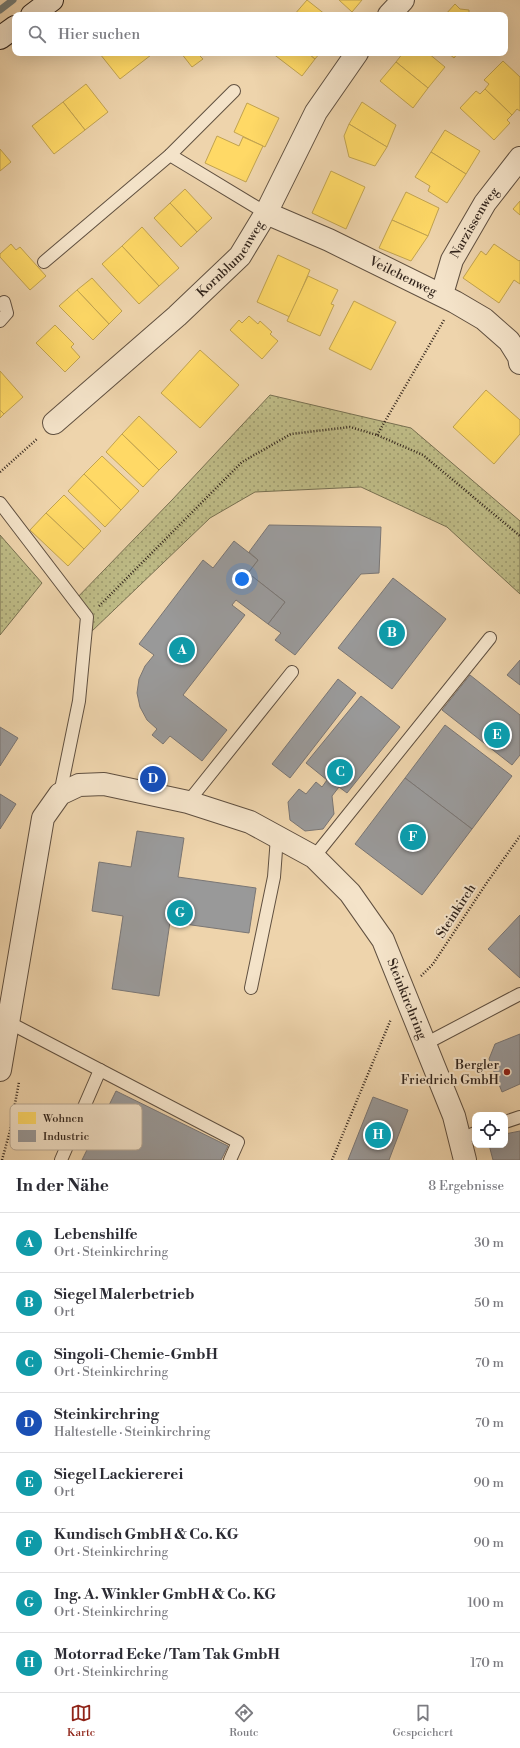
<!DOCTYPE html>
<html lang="de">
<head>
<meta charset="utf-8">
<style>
  body { margin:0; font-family:"Libre Bodoni",serif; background:#f7f7f7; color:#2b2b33 }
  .controls { position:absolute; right:12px; bottom:12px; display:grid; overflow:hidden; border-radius:8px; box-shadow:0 4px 16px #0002 }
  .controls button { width:36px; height:36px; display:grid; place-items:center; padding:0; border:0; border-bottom:1px solid #e1e1e2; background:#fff; color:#2b2b33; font:20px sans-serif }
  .you { position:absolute; left:242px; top:579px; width:14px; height:14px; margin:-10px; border:3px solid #fff; border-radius:50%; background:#1a73e8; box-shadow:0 0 0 6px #1a73e833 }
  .badge { display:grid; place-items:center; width:26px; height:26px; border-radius:50%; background:#8f2418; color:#fff; font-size:13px; font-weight:700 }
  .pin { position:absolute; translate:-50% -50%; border:2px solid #fff; box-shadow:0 1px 4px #0006 }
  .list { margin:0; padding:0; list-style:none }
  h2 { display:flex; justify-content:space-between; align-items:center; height:52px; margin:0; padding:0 16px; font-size:17px }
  h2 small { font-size:13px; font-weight:400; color:#7c7c81 }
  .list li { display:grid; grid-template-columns:26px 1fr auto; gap:12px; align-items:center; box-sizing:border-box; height:60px; padding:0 16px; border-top:1px solid #e1e1e2 }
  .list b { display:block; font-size:15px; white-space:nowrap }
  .list p { margin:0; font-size:13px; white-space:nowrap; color:#7c7c81 }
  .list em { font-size:13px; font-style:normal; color:#7c7c81 }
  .icon { flex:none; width:22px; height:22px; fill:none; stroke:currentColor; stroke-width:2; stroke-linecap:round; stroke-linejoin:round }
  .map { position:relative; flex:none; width:520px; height:1160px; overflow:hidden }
  .search { position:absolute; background:#fff; box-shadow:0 4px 16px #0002; left:12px; right:12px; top:12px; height:44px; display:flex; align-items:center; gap:10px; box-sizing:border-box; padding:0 14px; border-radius:8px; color:#7c7c81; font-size:15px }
  .sheet { height:532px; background:#fff }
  nav { display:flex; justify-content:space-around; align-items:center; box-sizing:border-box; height:56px; border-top:1px solid #e1e1e2; background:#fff; font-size:11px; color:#7c7c81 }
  nav a { display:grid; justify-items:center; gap:2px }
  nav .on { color:#8f2418 }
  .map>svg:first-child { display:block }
  .grass { fill:url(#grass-dots); stroke:#787051 }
  .homes { fill:#ffd966; stroke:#c1a350 }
  .industry { fill:#999; stroke:#7a7674 }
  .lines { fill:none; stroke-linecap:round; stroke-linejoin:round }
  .stream { stroke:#727b77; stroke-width:7 }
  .service-casing { stroke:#605040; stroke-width:14 }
  .minor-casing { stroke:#605040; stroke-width:24 }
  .secondary-casing { stroke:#31241c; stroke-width:24 }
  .path { stroke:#31241c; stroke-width:2.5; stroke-dasharray:1 2; stroke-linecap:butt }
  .service { stroke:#f4e3c9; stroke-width:12 }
  .minor { stroke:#f4e3c9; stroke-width:22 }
  .secondary { stroke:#f4e3c9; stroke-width:22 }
  .poi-dot { fill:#8f2418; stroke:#f4e3c9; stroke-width:1.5 }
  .labels { text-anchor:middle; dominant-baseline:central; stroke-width:4; stroke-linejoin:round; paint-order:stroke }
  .street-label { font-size:13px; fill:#31241c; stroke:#f4e3c9 }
  .poi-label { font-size:13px; fill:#31241c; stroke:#f4e3c9; text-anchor:end }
  .key { fill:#f4e3c9; stroke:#baaa95; stroke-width:1 }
  .key-label { font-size:11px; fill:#31241c }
</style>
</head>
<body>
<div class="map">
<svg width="520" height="1160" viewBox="0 0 520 1160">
  <defs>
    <pattern id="grass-dots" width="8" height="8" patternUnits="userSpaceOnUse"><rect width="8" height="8" fill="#bebb86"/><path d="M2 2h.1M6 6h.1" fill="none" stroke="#9b986d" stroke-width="1.8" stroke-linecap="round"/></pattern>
  </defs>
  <rect width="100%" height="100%" fill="#eed4ac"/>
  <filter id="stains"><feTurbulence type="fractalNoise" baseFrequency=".005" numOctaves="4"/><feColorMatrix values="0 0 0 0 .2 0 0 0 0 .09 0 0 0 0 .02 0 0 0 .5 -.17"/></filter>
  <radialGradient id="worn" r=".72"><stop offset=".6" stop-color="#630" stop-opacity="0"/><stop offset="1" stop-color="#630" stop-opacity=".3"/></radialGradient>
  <g class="grass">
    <polygon points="270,395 411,428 520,521 520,594 447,527 361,487 255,492 210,518 91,632 72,603 172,500"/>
    <polygon points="0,535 42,583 0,635"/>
  </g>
  <g class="homes">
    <polygon points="307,0 326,15 294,15"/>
    <polygon points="339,0 362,0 352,12"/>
    <polygon points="455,4 460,9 469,10 469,15 445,15"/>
    <polygon points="101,53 150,53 151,55 120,79 100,54"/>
    <polygon points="181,53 204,53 200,56 203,59 192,67"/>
    <polygon points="272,53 308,53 315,59 302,76"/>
    <polygon points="308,53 320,53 315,59"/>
    <polygon points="403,53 428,53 445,67 428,88 396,62"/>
    <polygon points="448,53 458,53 454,58"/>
    <polygon points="503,61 520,77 520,111 517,109 512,115 485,89 489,84 484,80"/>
    <polygon points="396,62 428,88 413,108 380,81"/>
    <polygon points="86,84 108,112 85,130 63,102"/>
    <polygon points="485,89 512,115 507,120 510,123 494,140 460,108 476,91 480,94"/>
    <polygon points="63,102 85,130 54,154 32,126"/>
    <polygon points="362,102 396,125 387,147 349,124"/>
    <polygon points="247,103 279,118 265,147 234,132"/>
    <polygon points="349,124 387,147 375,166 349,157 344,136"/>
    <polygon points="445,130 480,151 466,174 431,152"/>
    <polygon points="217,136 239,146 243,137 263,146 246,182 205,163"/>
    <polygon points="0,149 11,162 0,171"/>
    <polygon points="431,152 466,174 447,203 428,191 430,186 415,177"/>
    <polygon points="331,171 365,187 346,229 312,213"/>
    <polygon points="185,189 212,218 197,232 170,203"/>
    <polygon points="406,192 439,208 428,236 392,220"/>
    <polygon points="520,201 520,215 513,209"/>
    <polygon points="170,203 197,232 181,247 154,218"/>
    <polygon points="392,220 428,236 411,261 379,248"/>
    <polygon points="142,227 179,268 159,286 122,246"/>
    <polygon points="11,244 16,250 20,247 46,276 30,290 0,257 0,254"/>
    <polygon points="494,244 519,261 520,260 520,284 514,280 499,303 463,278 481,251 486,255"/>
    <polygon points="122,246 159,286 139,304 102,264"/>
    <polygon points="278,255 310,270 290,317 257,302"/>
    <polygon points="308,276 338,290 331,304 334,305 320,336 287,321"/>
    <polygon points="92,278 122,311 109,324 77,290"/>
    <polygon points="77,290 109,324 93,340 59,306"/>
    <polygon points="354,301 396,322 371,370 329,349"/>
    <polygon points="249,316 258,324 260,321 272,332 270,334 278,341 262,359 230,330 239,320 242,323"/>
    <polygon points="55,325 74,344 71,347 80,357 65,372 36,343"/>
    <polygon points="200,350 239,385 200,428 161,393"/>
    <polygon points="0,371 23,397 4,414 0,410"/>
    <polygon points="486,390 520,420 520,434 494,464 453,427"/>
    <polygon points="0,410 4,414 0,418"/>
    <polygon points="139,416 177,452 159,470 122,434"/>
    <polygon points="122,434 159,470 143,487 106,452"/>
    <polygon points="102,456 139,491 121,510 84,474"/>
    <polygon points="84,474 121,510 105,527 68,491"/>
    <polygon points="64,495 101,531 84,549 46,513"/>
    <polygon points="46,513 84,549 68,566 30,530"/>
  </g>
  <g class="industry">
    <polygon points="269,525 381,527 379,573 361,574 295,655 275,640 281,633 268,624 285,602 248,573 258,560 249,552"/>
    <polygon points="234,541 258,560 248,573 285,602 268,624 236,600 232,605 245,615 183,695 227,730 202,761 170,736 163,744 152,735 157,729 147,720 140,707 137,693 139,679 145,666 154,655 139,644 203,560 213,568"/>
    <polygon points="393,578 446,619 392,689 338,648"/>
    <polygon points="520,660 520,685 507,675"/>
    <polygon points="470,675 520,715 520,755 512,765 442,710"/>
    <polygon points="338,679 356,693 290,778 272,764"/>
    <polygon points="361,696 400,727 347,793 339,787 332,796 334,814 323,829 305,831 290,820 288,802 299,789 306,794 316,782 322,787 327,780 306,763"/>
    <polygon points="445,725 512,776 472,829 405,778"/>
    <polygon points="0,727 18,738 0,766"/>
    <polygon points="405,778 472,829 422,895 355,844"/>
    <polygon points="0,794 16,804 0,829"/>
    <polygon points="137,831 184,838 178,877 256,888 249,933 170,922 159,996 112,989 123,916 92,911 99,862 131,867"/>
    <polygon points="520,915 520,978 488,949"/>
    <polygon points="520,1034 520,1084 502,1092 489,1059 495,1044"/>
    <polygon points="116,1091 228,1146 221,1160 82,1160"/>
    <polygon points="373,1097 408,1110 389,1160 348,1160"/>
    <polygon points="520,1131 520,1160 493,1160 489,1145 505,1145 505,1134"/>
  </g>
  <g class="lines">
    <polyline class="stream" points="0,10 13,0"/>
    <g class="service-casing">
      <g id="service">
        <polyline points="170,155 266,213"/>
        <polyline points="44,262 170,155 234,91"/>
        <polyline points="0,321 7,313 4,302"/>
        <polyline points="0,503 87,617 79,701 60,794"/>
        <polyline points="188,802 292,672"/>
        <polyline points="314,857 490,638"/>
        <polyline points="251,988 274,877 277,837"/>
        <polyline points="8,1022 238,1142 230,1160"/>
        <polyline points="425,1044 520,994"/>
        <polyline points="505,1122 520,1117"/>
        <polyline points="460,1139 475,1133"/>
        <polyline points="61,1160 100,1070"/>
      </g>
    </g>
    <g class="minor-casing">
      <g id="minor">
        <polyline points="389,15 403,0"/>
        <path id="s1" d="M 266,213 L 329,240 L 455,302 L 484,319 L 509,341 L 519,357 L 520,363"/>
        <path id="s2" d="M 442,294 L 452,260 L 485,203 L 520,158"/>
        <path id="s3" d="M 54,423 L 177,316 L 240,256 L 266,213 L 316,112 L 357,53"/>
        <path id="s4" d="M 0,1070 L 43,818 L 60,794 L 79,785 L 104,784 L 188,802 L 250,822 L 314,857 L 350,893 L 383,940 L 454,1116 L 465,1160"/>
      </g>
    </g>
    <g class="secondary-casing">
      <g id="secondary">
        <polyline points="32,15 52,0"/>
        <polyline points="0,38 15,27"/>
      </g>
    </g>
    <g class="path">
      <polyline points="377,435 444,320"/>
      <polyline points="0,472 38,438"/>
      <polyline points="99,606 242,462 291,434 350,427 377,435 423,455 520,536"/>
      <polyline points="421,976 433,964 488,881 520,836"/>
      <polyline points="2,1160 10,1131 19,1082"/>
      <polyline points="332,1160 391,1019"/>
    </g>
    <use href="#service" class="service"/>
    <use href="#minor" class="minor"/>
    <use href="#secondary" class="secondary"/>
  </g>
  <circle class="poi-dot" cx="507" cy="1072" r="4"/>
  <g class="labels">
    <g class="street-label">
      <text stroke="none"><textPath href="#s2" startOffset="79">Narzissenweg</textPath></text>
      <text stroke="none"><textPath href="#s3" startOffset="242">Kornblumenweg</textPath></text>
      <text stroke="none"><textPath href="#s1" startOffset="151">Veilchenweg</textPath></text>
      <text transform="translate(456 911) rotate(-57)">Steinkirch</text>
      <text stroke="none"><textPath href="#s4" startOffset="727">Steinkirchring</textPath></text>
    </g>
    <g class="poi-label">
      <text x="499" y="1065">Bergler<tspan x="499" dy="15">Friedrich GmbH</tspan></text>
    </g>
  </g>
  <rect x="10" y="1104" width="132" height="46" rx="6" class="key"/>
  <rect x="18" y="1112" width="18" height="12" fill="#ffd966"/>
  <rect x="18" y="1130" width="18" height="12" fill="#999"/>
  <g class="key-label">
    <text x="43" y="1122">Wohnen</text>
    <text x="43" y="1140">Industrie</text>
  </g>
  <rect width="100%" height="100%" filter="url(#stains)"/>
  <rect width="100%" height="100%" fill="url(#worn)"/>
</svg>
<div class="controls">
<button><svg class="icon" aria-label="locate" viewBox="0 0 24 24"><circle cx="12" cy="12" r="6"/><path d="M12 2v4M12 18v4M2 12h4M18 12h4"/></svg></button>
</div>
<div class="you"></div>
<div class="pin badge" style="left:182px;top:650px;background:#0f9aa8">A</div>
<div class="pin badge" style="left:392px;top:633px;background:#0f9aa8">B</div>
<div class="pin badge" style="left:340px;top:772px;background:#0f9aa8">C</div>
<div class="pin badge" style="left:153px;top:779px;background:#1a4fb4">D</div>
<div class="pin badge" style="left:497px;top:735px;background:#0f9aa8">E</div>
<div class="pin badge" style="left:413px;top:837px;background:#0f9aa8">F</div>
<div class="pin badge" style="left:180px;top:913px;background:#0f9aa8">G</div>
<div class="pin badge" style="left:378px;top:1135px;background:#0f9aa8">H</div>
<div class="search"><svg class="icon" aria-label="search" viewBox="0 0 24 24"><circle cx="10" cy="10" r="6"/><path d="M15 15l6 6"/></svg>Hier suchen</div>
</div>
<section class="sheet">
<h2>In der Nähe<small>8 Ergebnisse</small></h2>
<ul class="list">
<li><span class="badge" style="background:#0f9aa8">A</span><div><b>Lebenshilfe</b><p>Ort · Steinkirchring</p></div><em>30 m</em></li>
<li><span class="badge" style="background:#0f9aa8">B</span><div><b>Siegel Malerbetrieb</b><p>Ort</p></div><em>50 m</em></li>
<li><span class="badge" style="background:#0f9aa8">C</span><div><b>Singoli-Chemie-GmbH</b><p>Ort · Steinkirchring</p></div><em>70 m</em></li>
<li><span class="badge" style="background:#1a4fb4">D</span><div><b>Steinkirchring</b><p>Haltestelle · Steinkirchring</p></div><em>70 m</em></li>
<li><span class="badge" style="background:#0f9aa8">E</span><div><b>Siegel Lackiererei</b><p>Ort</p></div><em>90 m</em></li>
<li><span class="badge" style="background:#0f9aa8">F</span><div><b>Kundisch GmbH &amp; Co. KG</b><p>Ort · Steinkirchring</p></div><em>90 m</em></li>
<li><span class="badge" style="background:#0f9aa8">G</span><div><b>Ing. A. Winkler GmbH &amp; Co. KG</b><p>Ort · Steinkirchring</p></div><em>100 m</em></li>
<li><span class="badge" style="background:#0f9aa8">H</span><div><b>Motorrad Ecke / Tam Tak GmbH</b><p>Ort · Steinkirchring</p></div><em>170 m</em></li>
</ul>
</section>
<nav>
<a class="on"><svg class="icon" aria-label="map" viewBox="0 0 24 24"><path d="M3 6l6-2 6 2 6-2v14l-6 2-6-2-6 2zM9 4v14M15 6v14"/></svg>Karte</a>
<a><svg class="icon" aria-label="directions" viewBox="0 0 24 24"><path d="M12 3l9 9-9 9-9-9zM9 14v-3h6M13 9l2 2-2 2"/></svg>Route</a>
<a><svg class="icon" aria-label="saved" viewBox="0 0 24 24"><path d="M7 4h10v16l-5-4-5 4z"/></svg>Gespeichert</a>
</nav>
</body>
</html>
